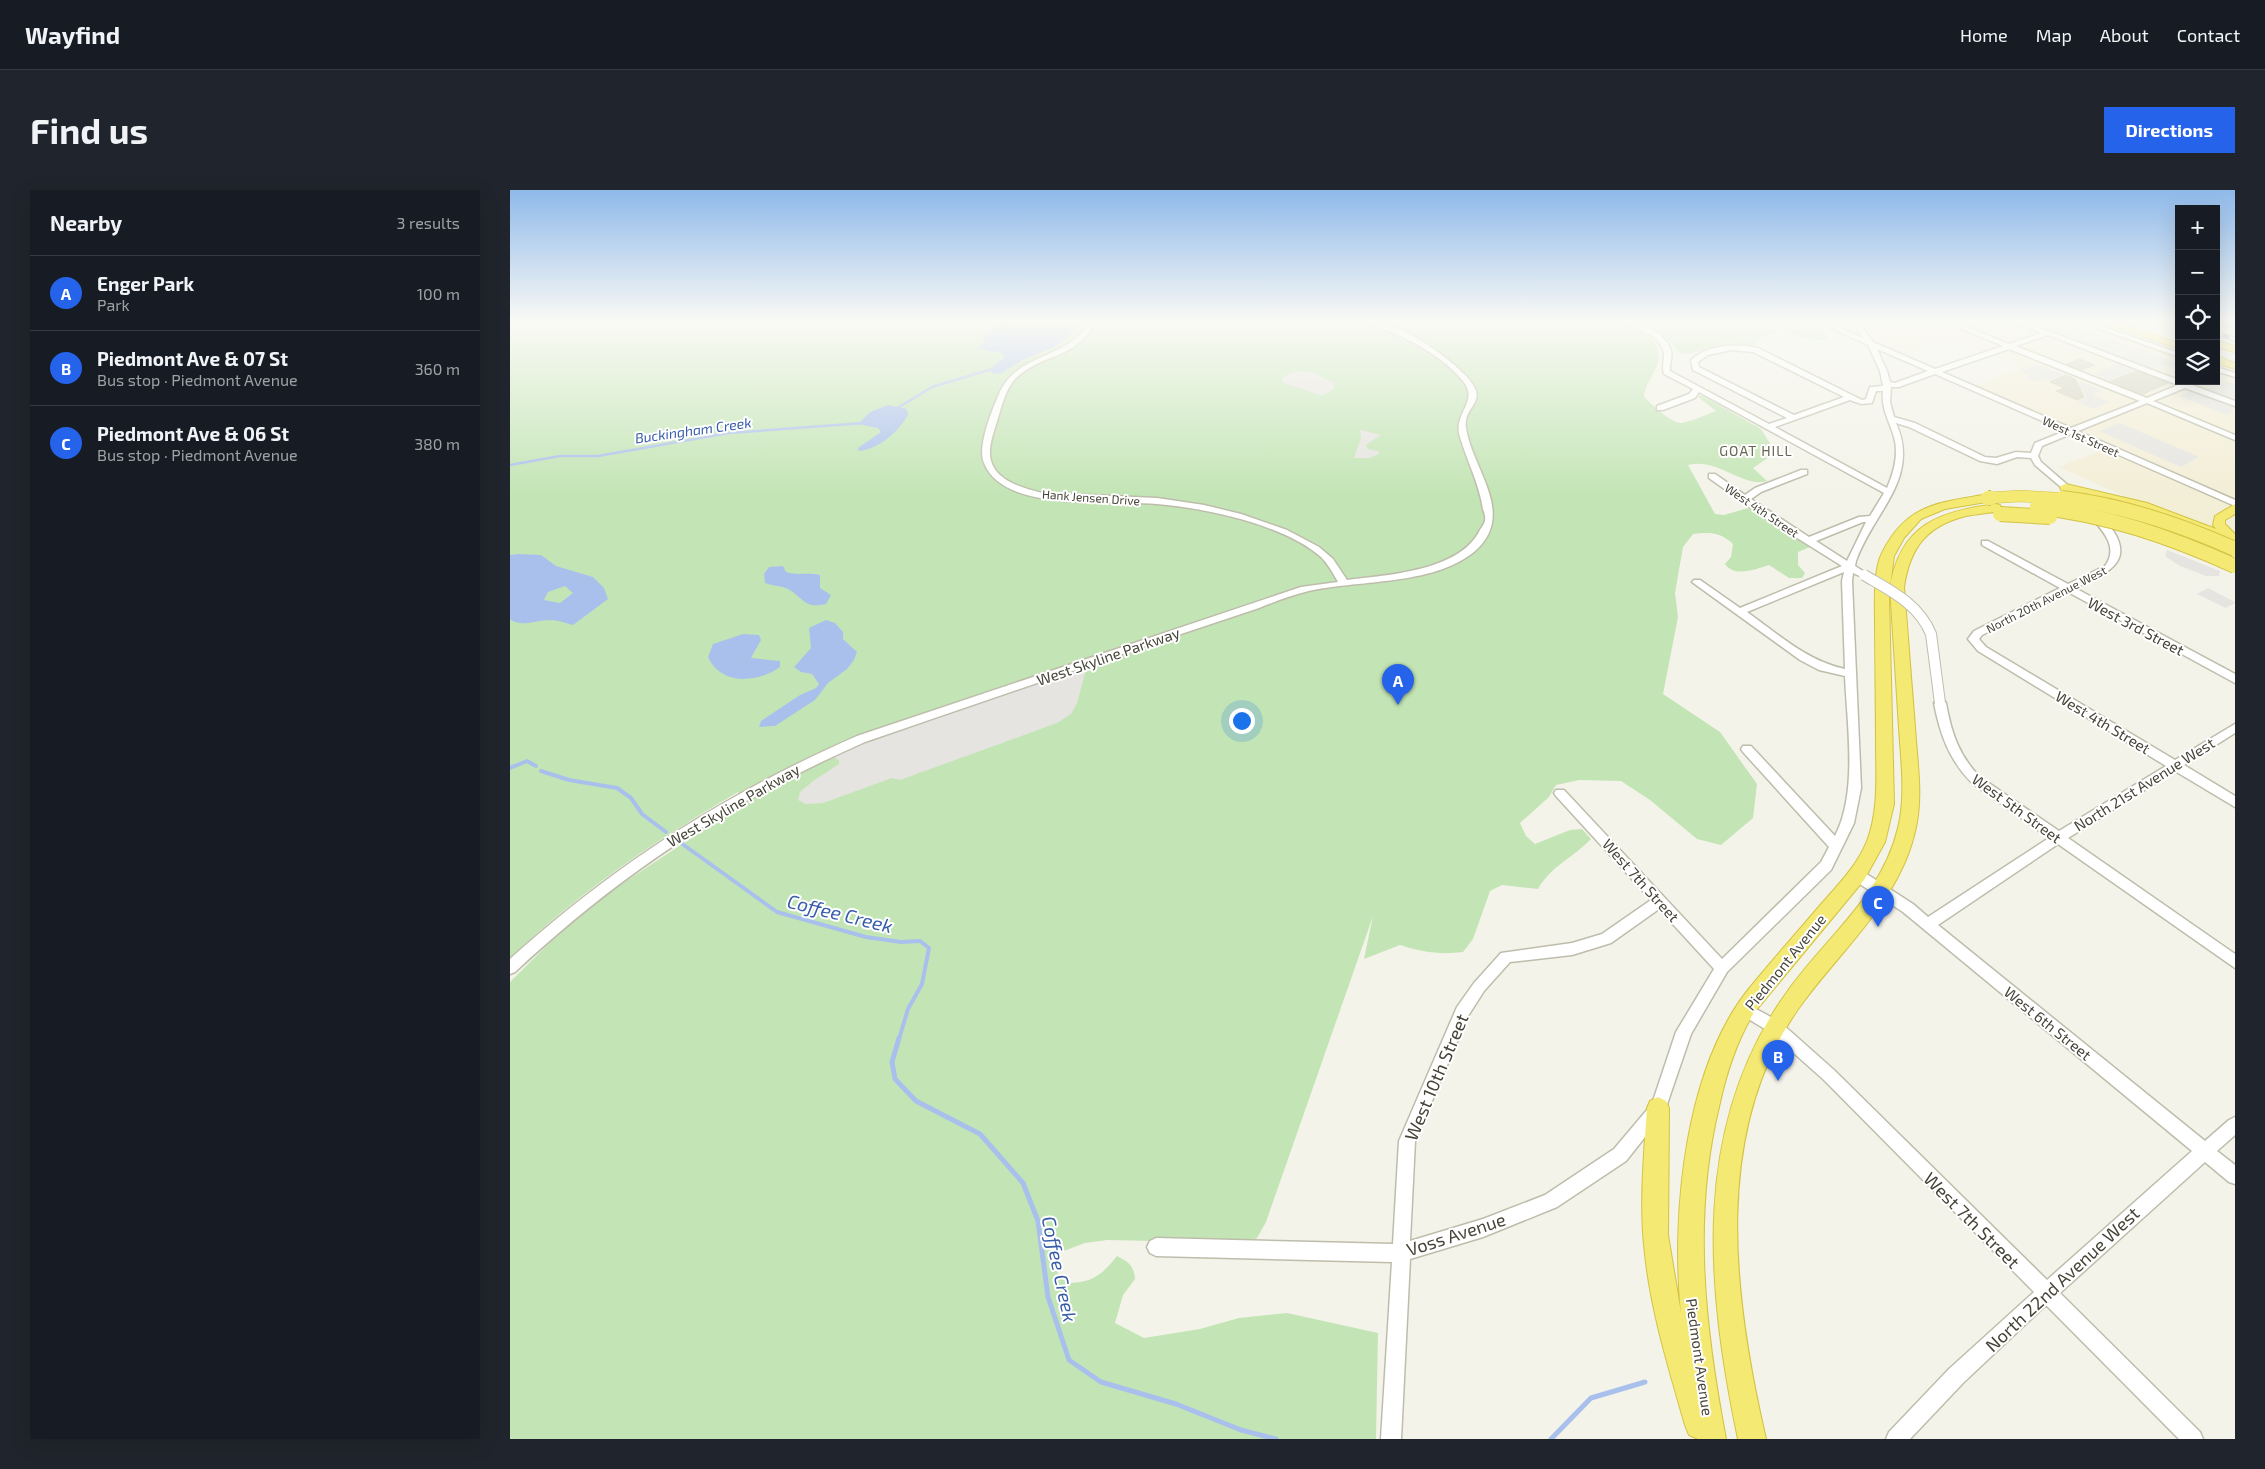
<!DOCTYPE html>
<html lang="en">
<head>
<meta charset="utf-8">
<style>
  body { margin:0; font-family:"Exo 2",sans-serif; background:#20242c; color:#f1f3f6 }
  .controls { position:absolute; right:15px; top:15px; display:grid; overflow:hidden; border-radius:0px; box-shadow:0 5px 20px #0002 }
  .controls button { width:45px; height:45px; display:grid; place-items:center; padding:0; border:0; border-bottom:1px solid #363941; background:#171b24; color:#f1f3f6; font:25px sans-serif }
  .you { position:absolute; left:731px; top:530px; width:18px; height:18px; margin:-12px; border:4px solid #fff; border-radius:50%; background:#1a73e8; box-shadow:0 0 0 8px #1a73e833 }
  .badge { display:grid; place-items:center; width:32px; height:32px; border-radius:50%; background:#2563eb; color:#fff; font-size:16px; font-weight:700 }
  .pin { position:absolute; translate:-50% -41px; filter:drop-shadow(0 1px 2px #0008) }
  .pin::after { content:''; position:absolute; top:26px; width:18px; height:15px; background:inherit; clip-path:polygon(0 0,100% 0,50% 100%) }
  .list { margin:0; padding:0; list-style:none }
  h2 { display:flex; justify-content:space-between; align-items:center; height:65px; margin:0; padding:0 20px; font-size:21px }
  h2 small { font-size:16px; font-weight:400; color:#9ea1a6 }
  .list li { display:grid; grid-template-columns:32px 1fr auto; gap:15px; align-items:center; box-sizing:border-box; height:75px; padding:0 20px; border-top:1px solid #363941 }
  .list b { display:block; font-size:19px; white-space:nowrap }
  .list p { margin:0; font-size:16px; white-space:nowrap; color:#9ea1a6 }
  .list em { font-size:16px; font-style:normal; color:#9ea1a6 }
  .icon { flex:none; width:28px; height:28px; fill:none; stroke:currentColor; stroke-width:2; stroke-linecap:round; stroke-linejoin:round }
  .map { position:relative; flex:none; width:1725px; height:1249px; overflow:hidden; border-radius:0px }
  header { display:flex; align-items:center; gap:30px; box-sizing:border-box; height:70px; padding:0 25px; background:#171b24; border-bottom:1px solid #363941 }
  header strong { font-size:24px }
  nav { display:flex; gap:28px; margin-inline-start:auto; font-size:18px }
  .intro { display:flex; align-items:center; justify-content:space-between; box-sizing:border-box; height:120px; padding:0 30px }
  h1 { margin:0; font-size:35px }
  .button { padding:12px 22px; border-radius:0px; background:#2563eb; color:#fff; font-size:18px; font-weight:700 }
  main { display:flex; gap:30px; padding:0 30px }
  aside { flex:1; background:#171b24; border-radius:0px; box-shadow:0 5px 20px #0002 }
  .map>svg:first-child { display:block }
  .commercial { fill:#f3eed6 }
  .green { fill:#c3e5b5 }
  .parking { fill:#e5e4e0 }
  .water { fill:#aac0ec; fill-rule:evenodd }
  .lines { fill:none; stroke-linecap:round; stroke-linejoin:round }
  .stream-far2 { stroke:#aac0ec; stroke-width:2.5 }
  .stream-far1 { stroke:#aac0ec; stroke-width:4 }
  .stream { stroke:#aac0ec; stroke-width:5 }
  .building { fill:#d4d1bf; stroke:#cecbb3 }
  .minor-casing { stroke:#bebdac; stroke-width:3 }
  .highway-casing { stroke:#d3c243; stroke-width:2 }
  .minor { fill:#fff; fill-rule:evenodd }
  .highway { fill:#f4e973; fill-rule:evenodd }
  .rail-casing { stroke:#979797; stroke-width:4 }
  .rail { stroke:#fff; stroke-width:2.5; stroke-dasharray:7; stroke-linecap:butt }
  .minor-bridge-casing { stroke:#bebdac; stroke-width:12; stroke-linecap:butt }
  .highway-bridge-far1-casing { stroke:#d3c243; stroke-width:12; stroke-linecap:butt }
  .highway-bridge-casing { stroke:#d3c243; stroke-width:16; stroke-linecap:butt }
  .minor-bridge { stroke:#fff; stroke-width:10 }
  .highway-bridge-far1 { stroke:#f4e973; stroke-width:11 }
  .highway-bridge { stroke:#f4e973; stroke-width:14 }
  .labels { text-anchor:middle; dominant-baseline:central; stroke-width:4; stroke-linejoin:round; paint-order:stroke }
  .far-street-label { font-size:12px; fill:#464438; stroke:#fff }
  .far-water-label { font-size:14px; font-style:italic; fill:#385dab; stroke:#fff }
  .far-neighbourhood-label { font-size:14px; letter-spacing:1px; fill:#686550; stroke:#fff }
  .street-label { font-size:15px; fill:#464438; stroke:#fff }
  .near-street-label { font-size:18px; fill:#464438; stroke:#fff }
  .near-water-label { font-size:19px; font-style:italic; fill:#385dab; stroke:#fff }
</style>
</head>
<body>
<header>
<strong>Wayfind</strong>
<nav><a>Home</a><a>Map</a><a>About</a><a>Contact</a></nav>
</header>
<div class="intro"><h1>Find us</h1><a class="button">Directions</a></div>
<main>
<aside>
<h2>Nearby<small>3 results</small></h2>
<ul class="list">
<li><span class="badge">A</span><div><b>Enger Park</b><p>Park</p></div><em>100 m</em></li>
<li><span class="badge">B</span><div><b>Piedmont Ave &amp; 07 St</b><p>Bus stop · Piedmont Avenue</p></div><em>360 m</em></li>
<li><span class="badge">C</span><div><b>Piedmont Ave &amp; 06 St</b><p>Bus stop · Piedmont Avenue</p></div><em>380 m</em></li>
</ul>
</aside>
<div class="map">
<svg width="1725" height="1249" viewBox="0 0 1725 1249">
  <rect width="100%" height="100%" fill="#f3f3e9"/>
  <polygon class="commercial" points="1343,130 1568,130 1669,166 1669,191 1706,191 1706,179 1725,185 1725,356 1549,277 1598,258 1461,197 1512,178 1441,147 1391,167 1362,154"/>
  <g class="green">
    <path d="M 0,130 L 1106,130 C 1129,138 1160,151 1145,180 C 1141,189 1135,196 1134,206 C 1139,213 1162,234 1172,233 C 1183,231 1195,225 1206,221 L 1188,207 L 1191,205 L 1251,239 L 1261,255 L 1259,267 L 1243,278 L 1257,291 C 1233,298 1207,267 1178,275 L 1205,324 L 1214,325 L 1238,318 L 1302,356 L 1288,362 L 1288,375 L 1295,383 L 1292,388 L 1279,388 L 1259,375 C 1247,379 1224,388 1215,374 L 1221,367 L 1223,354 C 1210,342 1200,342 1183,344 L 1173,357 L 1170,374 L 1165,403 L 1168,427 L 1153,504 L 1210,542 L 1247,594 L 1243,628 L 1211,655 L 1187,649 L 1140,610 L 1111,591 L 1069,590 L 1046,595 L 1039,607 L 1010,633 L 1016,646 L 1025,654 L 1060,640 L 1072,639 L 1081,649 C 1064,667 1041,676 1028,699 L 992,695 L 980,701 L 963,749 L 953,762 C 931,765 911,762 890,755 L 854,769 L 863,726 L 756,1032 L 747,1048 L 737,1053 L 597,1050 L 575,1053 L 551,1062 L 547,1082 L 557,1093 C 582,1093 592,1085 607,1066 C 619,1072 624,1076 625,1089 L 613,1105 L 605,1133 L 634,1148 L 690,1139 L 729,1128 L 777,1123 L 868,1143 L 866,1249 L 0,1249 L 0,792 L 74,719 L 237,611 L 228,602 C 147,649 68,703 0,768 Z"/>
    <polygon points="1129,130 1294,130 1312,138 1318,151 1298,149 1270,140 1249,148 1244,155 1216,153 1180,164 1170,163 1145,135"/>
  </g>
  <g class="parking">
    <polygon points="1474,130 1493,130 1522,141 1517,143 1496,135 1477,142 1460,136"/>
    <polygon points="1557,133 1624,158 1605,165 1535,139"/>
    <polygon points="1628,158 1669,174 1669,176 1664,178 1655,175 1643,179 1608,166"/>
    <polygon points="1528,174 1553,185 1538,191 1533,189 1526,192 1514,187 1519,185 1510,181"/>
    <polygon points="1608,174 1625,181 1600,190 1583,184"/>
    <polygon points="791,181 804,183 824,193 824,199 812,206 772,192 773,188 780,183"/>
    <polygon points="1717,191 1725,194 1725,210 1698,199"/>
    <polygon points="1572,192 1593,200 1582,205 1599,212 1584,219 1567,212 1577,207 1572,200 1563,196"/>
    <polygon points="1681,201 1724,218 1721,219 1725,221 1717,225 1669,206"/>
    <polygon points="1609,233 1624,239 1689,267 1671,277 1589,241"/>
    <polygon points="850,240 871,245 856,255 858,259 868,261 869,264 860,268 844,268 851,248"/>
    <polygon points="1657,360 1710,381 1709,386 1696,386 1670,376 1655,366"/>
    <polygon points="1698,398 1725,412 1725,413 1716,418 1687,404"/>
    <polygon points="578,472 567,513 561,524 547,533 390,590 382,588 313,613 296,614 288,610 290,602 303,591 329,574 329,570 317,563"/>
  </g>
  <g class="water">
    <polygon points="517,130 576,130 546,156 512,170 490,184 482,183 480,179 495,167 490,162 477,161 469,157 475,151 473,147 493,134"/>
    <path d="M 378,215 L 397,219 L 398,225 C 388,242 369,259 349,261 L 348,258 L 371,242 L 368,238 L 348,234 L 360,222 Z"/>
    <path d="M 9,364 L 31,365 L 46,376 L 83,387 L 94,398 L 98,409 L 63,435 C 56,433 47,430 39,430 C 27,430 10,438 0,429 L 0,365 ZM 55,396 L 63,403 L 50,413 L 34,410 L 38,402 Z"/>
    <path d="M 273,376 L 276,382 C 288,386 298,382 310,385 L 310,398 L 321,405 L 316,414 C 294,419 295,409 278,399 C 272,396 263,396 255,393 L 254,384 L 259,377 Z"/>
    <polygon points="316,430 325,433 333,442 333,449 347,462 344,470 337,479 318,493 305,510 265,536 249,537 251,531 290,505 306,498 309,494 302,484 291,482 284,477 301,458 299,438"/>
    <path d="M 233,444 L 249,445 L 251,450 L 241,468 L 270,471 L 270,477 C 248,493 211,496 198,467 L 203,454 Z"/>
  </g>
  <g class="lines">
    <g class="stream-far2">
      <polyline points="386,219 422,197 485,178"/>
      <polyline points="0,275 50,266 88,266 219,243 354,233"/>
    </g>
    <g class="stream-far1">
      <polyline points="0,578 17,571 26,576"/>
      <polyline points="31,581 59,590 107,598 121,608 132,624 156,642"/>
      <polyline points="171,653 267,722 356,747 391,752 410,751 419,758 412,794 398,819 389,849"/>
    </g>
    <g class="stream">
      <polyline points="389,848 382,872 385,889 406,911 470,944 513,993 528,1031 538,1107 559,1170 591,1192 666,1214 731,1240 766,1249"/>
      <polyline points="1041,1249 1081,1208 1135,1192"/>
    </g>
  </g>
  <g class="building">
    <polygon points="1570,169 1585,175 1571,180 1557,174"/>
    <polygon points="1627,181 1658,193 1633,204 1601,191"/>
    <polygon points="1556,185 1565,189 1574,207 1567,210 1546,201 1555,198 1540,192"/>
  </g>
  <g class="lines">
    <g class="minor-casing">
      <g id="minor">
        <path d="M 580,130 L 586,130 C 568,170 533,162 505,189 C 496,199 492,215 488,228 C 485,239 479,253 480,265 C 482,290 512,298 532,303 L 647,308 L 694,315 L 731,324 L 777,340 L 809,357 L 823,369 L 837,390 C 878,385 950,381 970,340 C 972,337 975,333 975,330 C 976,327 974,322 973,319 C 969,293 957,271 950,247 C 942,223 970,212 953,191 C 935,169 907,153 881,142 C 872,138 861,135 854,130 C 884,129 932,162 953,183 C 984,213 952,214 956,238 C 962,279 1007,324 965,361 C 922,397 846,389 795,402 C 779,406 764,412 749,418 C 716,429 683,440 650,451 C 551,485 453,518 355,552 C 219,612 114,681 5,782 L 0,784 L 0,769 C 107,673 215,604 347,546 L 791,397 L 828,392 C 823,383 818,374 811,367 C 773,334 695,318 647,314 C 602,309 494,324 474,273 C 467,257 482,220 489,204 C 507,161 560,171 580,130 Z"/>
        <path d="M 1111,130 C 1128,130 1156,142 1161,161 C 1163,168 1159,174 1160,181 L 1259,234 L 1277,228 L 1183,180 L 1181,170 C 1197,155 1227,153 1248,158 L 1352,210 L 1356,209 L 1360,197 L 1373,196 L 1370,181 L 1358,155 L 1304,130 L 1312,130 L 1353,148 L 1341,130 L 1347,130 L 1363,152 L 1425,179 L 1493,156 L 1430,130 L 1439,130 L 1499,154 L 1531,143 L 1500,130 L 1509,130 L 1725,211 L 1725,216 L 1675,198 L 1643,211 L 1725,245 L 1725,250 L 1637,213 L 1568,241 L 1725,310 L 1725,316 L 1561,244 L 1532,256 L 1528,266 L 1531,272 L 1568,304 L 1569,306 L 1565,309 L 1525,275 L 1521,268 L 1507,267 L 1487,274 L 1470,271 L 1399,237 L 1386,233 C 1411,289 1363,322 1346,371 L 1345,376 L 1359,385 L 1354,388 L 1343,383 L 1342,391 L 1351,598 L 1344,633 L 1321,680 L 1217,782 L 1181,844 L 1154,923 L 1116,971 L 1047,1017 L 973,1047 L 900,1069 L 891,1249 L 871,1249 L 882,1072 L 646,1066 L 640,1063 L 637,1057 L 640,1051 L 646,1048 L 883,1054 L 889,951 L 947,817 L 964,793 L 991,763 L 1062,753 L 1092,744 L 1141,710 L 1046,606 L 1044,603 L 1046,600 L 1054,600 L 1212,769 L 1311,672 L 1319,657 L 1233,562 L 1231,559 L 1233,556 L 1241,556 L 1325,646 C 1348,602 1337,535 1335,486 L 1309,480 L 1290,470 L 1182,392 L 1184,390 L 1190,390 L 1230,418 L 1332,376 L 1255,328 L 1199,288 L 1199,284 L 1205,284 L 1235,305 L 1245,298 L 1291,280 L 1297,280 L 1297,284 L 1251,302 L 1241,309 L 1299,347 L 1349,327 L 1360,326 L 1374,303 L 1189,202 L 1185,208 L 1153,220 L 1147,220 L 1147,216 L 1179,204 L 1183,199 L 1154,184 C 1151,175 1156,168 1153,160 C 1147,141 1124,140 1111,130 ZM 1538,145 L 1668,195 L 1637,208 L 1506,156 ZM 1367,159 L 1418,181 L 1385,193 L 1380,192 L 1377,181 ZM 1499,159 L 1630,211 L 1561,238 L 1432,182 ZM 1222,160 L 1243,162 L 1334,207 L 1284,225 L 1189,177 L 1188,172 L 1198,165 ZM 1425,184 L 1555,241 L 1525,253 L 1521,263 L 1506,262 L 1486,268 L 1475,267 L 1405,233 L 1384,227 L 1380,212 L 1381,197 L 1389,197 ZM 1366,201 L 1373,201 C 1371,219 1379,230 1384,247 C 1389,264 1384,282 1377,298 L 1265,237 L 1340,210 L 1351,214 L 1362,213 ZM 1353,332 L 1356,332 L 1337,371 L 1306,351 ZM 1334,382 L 1332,391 L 1335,479 C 1297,471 1268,444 1237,422 ZM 1149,719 L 1204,779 L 1166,842 L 1142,914 L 1104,959 L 1035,1005 L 973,1029 L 900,1051 L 905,951 L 958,826 L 974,801 L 1000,772 L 1062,765 L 1101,753 Z"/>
        <polygon points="1565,130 1574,130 1669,163 1669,167"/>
        <polygon points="1706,177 1725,183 1725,187 1706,181"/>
        <path d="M 1585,323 C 1593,326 1599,336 1604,342 C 1625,376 1589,386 1565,398 L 1725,484 L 1725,493 L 1558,402 L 1472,445 L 1469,449 L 1476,457 L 1665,570 L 1725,534 L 1725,543 L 1674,575 L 1725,606 L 1725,617 L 1665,581 L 1558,648 L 1725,764 L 1725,778 L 1548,654 L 1428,735 L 1695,951 L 1719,930 L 1725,927 L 1725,945 L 1707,961 L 1725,975 L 1725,994 L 1719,992 L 1695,972 L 1550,1103 L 1690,1242 L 1693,1249 L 1669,1249 L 1536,1115 L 1453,1193 L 1400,1249 L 1376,1249 L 1379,1242 L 1439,1179 L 1524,1102 L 1314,890 L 1260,842 L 1230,824 L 1228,819 L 1230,814 L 1235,813 L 1270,832 L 1324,880 L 1537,1090 L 1682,961 L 1393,722 L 1342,689 L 1340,685 L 1342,681 L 1352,681 L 1403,714 L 1418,727 L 1539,648 L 1462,593 C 1439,570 1430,544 1424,513 L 1426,510 L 1434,510 L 1436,513 C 1441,542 1449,566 1470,587 L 1549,641 L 1656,576 L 1468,461 L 1458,449 L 1464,441 L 1550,398 L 1472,355 L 1472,351 L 1478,351 L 1558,394 L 1595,376 C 1609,357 1593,341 1580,326 Z"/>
      </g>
    </g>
    <g class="highway-casing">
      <g id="highway">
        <polygon points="1586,130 1600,130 1669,153 1669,159"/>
        <polygon points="1706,151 1725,156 1725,162 1706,157"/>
        <polygon points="1706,166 1725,173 1725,179 1706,173"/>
        <polygon points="1556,294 1637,313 1706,339 1703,335 1705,326 1725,314 1725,324 1715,330 1715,334 1725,344 1725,355 1720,354 1712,345 1706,348 1701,347 1628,318 1552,301 1550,298 1552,295"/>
        <path d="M 1478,304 L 1484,308 L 1482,311 L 1435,319 L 1411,329 L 1394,348 L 1384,366 L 1379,405 L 1384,614 L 1375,652 L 1354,690 L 1243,824 C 1226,853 1216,884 1209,917 C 1182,1028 1195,1138 1216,1249 L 1188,1249 L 1179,1245 L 1175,1235 C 1159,1179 1141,1122 1135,1064 C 1129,1015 1134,966 1137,918 L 1140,911 L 1148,907 L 1156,911 L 1159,918 L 1158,1045 L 1171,1123 C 1161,1023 1175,874 1242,795 C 1265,767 1289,740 1313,712 C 1329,694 1348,674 1357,651 C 1369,620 1366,585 1366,552 C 1366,513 1365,473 1365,433 C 1365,414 1363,380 1372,363 C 1397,313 1429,313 1478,304 Z"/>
        <path d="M 1486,314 L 1490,315 L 1492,318 L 1490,321 C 1479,323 1467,324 1456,326 C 1416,336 1400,358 1394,397 C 1398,444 1401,491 1405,537 C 1407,570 1413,605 1406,637 C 1392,707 1335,756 1294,811 C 1200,936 1223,1107 1256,1249 L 1228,1249 C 1196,1096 1181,936 1277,802 C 1316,747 1372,706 1388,638 C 1396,606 1391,571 1389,538 C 1386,491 1383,444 1380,397 C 1390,335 1429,321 1486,314 Z"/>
      </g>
    </g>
    <use href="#minor" class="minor"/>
    <use href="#highway" class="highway"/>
    <g class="rail-casing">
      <g id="rail">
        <polyline points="1654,130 1669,134"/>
        <polyline points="1706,133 1725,136"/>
        <polyline points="1706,143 1725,149"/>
      </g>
    </g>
    <use href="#rail" class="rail"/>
    <g class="minor-bridge-casing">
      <path id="minor-bridge" d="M 1354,385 C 1381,401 1409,414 1421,444 L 1430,513"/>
    </g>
    <g class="highway-bridge-far1-casing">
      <polyline id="highway-bridge-far1" points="1478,308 1510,306 1563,309"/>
    </g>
    <g class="highway-bridge-casing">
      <g id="highway-bridge">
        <polyline points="1478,308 1481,308"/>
        <path d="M 1552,308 C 1613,315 1669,334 1725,359"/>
        <path d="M 1527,317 C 1597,325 1661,347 1725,376"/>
        <polyline points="1490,324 1540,327"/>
      </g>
    </g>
    <use href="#minor-bridge" class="minor-bridge"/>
    <use href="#highway-bridge-far1" class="highway-bridge-far1"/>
    <use href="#highway-bridge" class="highway-bridge"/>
  </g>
  <linearGradient id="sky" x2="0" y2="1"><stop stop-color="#8fb9ea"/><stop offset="0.43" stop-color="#fafaf5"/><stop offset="1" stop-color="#fafaf5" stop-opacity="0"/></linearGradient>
  <rect width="1725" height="305" fill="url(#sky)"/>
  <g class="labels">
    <g class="far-street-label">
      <text transform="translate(1571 246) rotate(24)">West 1st Street</text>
      <text transform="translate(581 307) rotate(4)">Hank Jensen Drive</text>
      <text transform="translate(1252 320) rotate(34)">West 4th Street</text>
      <text transform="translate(1536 409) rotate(-27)">North 20th Avenue West</text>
    </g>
    <g class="far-water-label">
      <text transform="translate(183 240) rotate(-8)">Buckingham Creek</text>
    </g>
    <g class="far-neighbourhood-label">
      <text x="1246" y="260">GOAT HILL</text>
    </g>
    <g class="street-label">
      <text transform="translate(1626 436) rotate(28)">West 3rd Street</text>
      <text transform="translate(598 466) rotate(-19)">West Skyline Parkway</text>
      <text transform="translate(1593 532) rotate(31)">West 4th Street</text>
      <text transform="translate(1634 594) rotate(-32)">North 21st Avenue West</text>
      <text transform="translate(223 615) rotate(-30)">West Skyline Parkway</text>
      <text transform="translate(1507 618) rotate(36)">West 5th Street</text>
      <text transform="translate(1131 690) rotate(48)">West 7th Street</text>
      <text transform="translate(1275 772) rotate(-51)">Piedmont Avenue</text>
      <text transform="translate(1538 833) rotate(39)">West 6th Street</text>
      <text transform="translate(1190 1167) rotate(82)">Piedmont Avenue</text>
    </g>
    <g class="near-street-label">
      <text transform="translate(926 887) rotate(-67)">West 10th Street</text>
      <text transform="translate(1462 1030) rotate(45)">West 7th Street</text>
      <text transform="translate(946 1044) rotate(-18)">Voss Avenue</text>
      <text transform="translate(1552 1089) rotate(-43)">North 22nd Avenue West</text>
    </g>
    <g class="near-water-label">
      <text transform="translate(330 723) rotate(14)">Coffee Creek</text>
      <text transform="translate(550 1079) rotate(78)">Coffee Creek</text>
    </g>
  </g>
</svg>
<div class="controls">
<button>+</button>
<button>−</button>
<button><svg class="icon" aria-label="locate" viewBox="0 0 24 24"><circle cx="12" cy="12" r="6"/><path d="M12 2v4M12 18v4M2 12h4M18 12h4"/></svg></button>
<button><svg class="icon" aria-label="layers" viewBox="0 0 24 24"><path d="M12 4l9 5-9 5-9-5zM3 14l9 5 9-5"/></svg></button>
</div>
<div class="you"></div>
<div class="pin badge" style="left:888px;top:515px">A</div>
<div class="pin badge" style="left:1268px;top:891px">B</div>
<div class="pin badge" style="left:1368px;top:737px">C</div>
</div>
</main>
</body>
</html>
